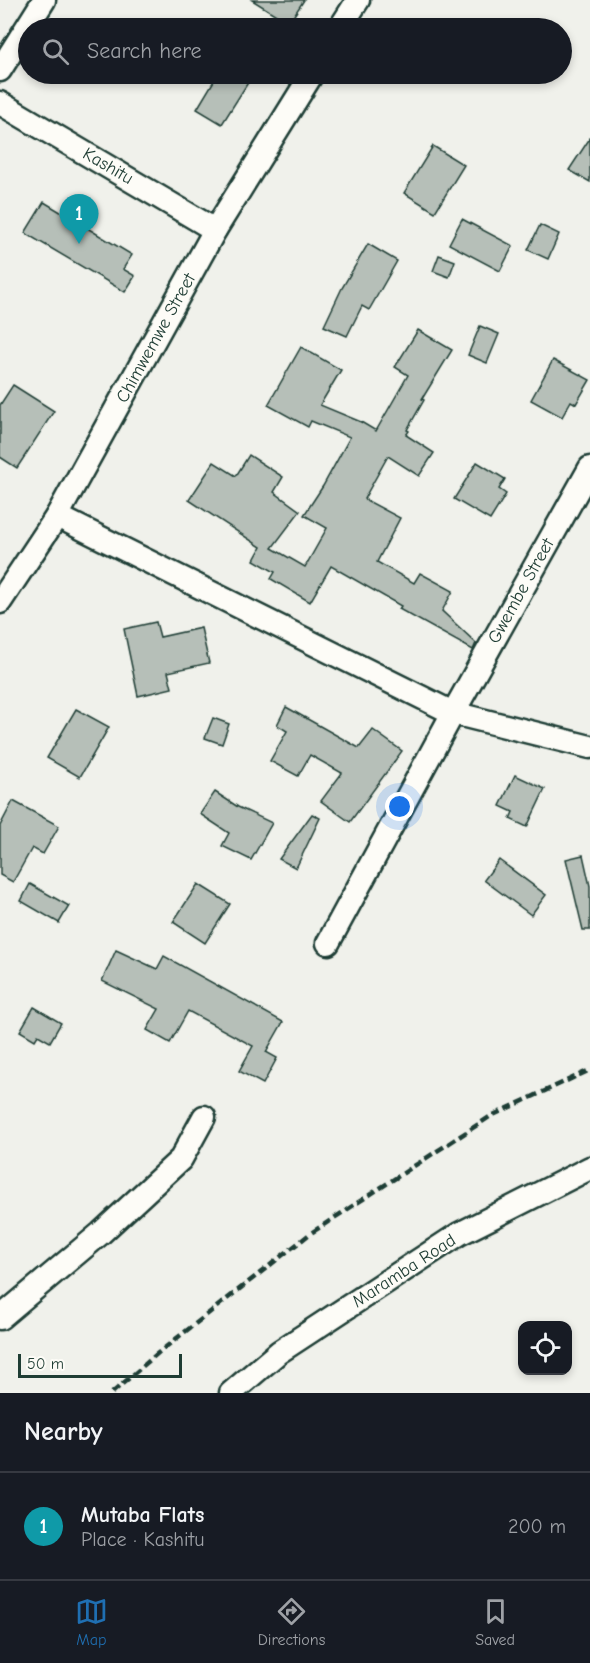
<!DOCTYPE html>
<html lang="en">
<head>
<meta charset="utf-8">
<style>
  body { margin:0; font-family:"Comic Neue",sans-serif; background:#242831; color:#f1f3f6 }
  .controls { position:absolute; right:18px; bottom:18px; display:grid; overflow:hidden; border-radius:12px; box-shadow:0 3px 9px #0003 }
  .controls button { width:54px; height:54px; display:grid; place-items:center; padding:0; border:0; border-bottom:2px solid #363941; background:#171b24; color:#f1f3f6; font:30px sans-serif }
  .scale { position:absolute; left:18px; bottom:15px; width:164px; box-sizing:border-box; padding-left:6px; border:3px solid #1f3d34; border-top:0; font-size:16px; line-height:21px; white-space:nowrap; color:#1f3d34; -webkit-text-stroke:4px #fdfcf7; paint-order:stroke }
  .you { position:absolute; left:400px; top:807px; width:21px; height:21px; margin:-15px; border:4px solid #fff; border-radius:50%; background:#1a73e8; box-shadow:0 0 0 9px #1a73e833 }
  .badge { display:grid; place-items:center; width:39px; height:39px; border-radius:50%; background:#1f6fb2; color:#fff; font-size:20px; font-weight:700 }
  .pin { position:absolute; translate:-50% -50px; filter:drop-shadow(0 2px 3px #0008) }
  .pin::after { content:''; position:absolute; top:32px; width:21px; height:18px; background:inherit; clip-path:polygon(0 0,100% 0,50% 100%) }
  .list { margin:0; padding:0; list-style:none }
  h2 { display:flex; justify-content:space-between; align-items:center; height:78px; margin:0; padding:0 24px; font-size:26px }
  h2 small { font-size:20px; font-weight:400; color:#9ea1a6 }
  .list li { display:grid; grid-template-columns:39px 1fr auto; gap:18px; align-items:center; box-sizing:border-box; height:108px; padding:0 24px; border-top:2px solid #363941 }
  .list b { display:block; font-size:22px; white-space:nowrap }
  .list p { margin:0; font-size:20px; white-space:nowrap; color:#9ea1a6 }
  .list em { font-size:20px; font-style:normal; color:#9ea1a6 }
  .icon { flex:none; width:33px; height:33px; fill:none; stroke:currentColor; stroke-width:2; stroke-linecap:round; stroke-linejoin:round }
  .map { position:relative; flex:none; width:590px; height:1393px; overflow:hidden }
  .search { position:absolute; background:#171b24; box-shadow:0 3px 9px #0003; left:18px; right:18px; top:18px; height:66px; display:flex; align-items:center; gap:15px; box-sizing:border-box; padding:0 21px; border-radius:33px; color:#9ea1a6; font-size:22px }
  .sheet { height:186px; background:#171b24 }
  nav { display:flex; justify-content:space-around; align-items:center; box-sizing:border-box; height:84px; border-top:2px solid #363941; background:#171b24; font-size:16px; color:#9ea1a6 }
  nav a { display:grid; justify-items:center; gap:3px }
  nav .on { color:#1f6fb2 }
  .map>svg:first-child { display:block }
  .building { fill:#b6bfb8; stroke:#1f3d34; stroke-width:1.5 }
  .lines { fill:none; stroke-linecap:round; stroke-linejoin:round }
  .minor-casing { stroke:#1f3d34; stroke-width:27 }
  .minor { stroke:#fdfcf7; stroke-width:22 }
  .rail { stroke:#1f3d34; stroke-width:4.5; stroke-dasharray:9 4.5; stroke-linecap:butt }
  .labels { text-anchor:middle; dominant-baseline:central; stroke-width:4.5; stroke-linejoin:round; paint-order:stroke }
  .street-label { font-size:18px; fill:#1f3d34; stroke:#fdfcf7 }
</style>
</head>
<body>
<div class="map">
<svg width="590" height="1393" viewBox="0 0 590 1393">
  <rect width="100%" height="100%" fill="#f0f1eb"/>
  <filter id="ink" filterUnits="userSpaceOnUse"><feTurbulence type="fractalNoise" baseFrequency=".0167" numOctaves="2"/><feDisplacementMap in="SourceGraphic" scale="12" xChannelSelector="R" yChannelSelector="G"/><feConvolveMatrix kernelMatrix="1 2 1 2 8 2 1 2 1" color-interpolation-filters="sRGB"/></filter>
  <g filter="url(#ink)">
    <g class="building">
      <polygon points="252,0 304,0 289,23"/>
      <polygon points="218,74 236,74 249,81 222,124 197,109"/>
      <polygon points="590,138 590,182 569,170"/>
      <polygon points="433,146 464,165 435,212 404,193"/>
      <polygon points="44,202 132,255 123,269 135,276 125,292 25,233"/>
      <polygon points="462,219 513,246 500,271 449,244"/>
      <polygon points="540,225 559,234 548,259 528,250"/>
      <polygon points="368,244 397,261 369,310 362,306 347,336 324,326 342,288"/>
      <polygon points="439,255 455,261 449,277 433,271"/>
      <polygon points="480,326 499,334 487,363 468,355"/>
      <polygon points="418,330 452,350 422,399 424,400 407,430 409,431 406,435 434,453 419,476 388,456 364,499 400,518 377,562 414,583 420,573 453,591 442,611 476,643 473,650 399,609 401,606 331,566 310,602 271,579 275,572 254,560 261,547 189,500 214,462 236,476 249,455 283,477 274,492 300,511 272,548 305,567 327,528 304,515 323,486 350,437 311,421 308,427 268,405 301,347 341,370 320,405 361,422 376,431 408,375 395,367"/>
      <polygon points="553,360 590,380 576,404 571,401 562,417 531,400"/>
      <polygon points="13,385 54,411 17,468 0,457 0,405"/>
      <polygon points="477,462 505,479 499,489 506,494 490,520 454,499"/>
      <polygon points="156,622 160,637 201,628 209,663 168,672 172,688 138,696 124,629"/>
      <polygon points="286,707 359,748 373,730 402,751 350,822 321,801 342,773 310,755 298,776 270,761 287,731 277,725"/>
      <polygon points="76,709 109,727 80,777 47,758"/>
      <polygon points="213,718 229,724 222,744 205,738"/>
      <polygon points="515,775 545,789 527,827 510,819 513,812 500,806"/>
      <polygon points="215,792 238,807 272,823 251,860 222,846 229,833 200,814"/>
      <polygon points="13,801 59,826 43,854 32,848 13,882 0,875 0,826"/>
      <polygon points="312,814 320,818 296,868 279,859"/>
      <polygon points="583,855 590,886 590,930 583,930 566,859"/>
      <polygon points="499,860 546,895 531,915 484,880"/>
      <polygon points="30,884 69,906 59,923 21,901"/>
      <polygon points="198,884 230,904 205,943 173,922"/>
      <polygon points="116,950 157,969 164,956 283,1022 266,1052 277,1058 263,1084 239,1071 253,1046 188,1011 170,1043 147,1030 159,1009 102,981"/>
      <polygon points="34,1007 61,1023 50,1042 38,1035 35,1040 20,1031"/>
    </g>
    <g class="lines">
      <g class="minor-casing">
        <g id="minor">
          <polyline points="340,28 358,0"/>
          <polyline points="0,70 44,0"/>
          <polyline points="0,103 215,230"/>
          <polyline points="57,516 453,713 590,747"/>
          <polyline points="0,602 57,516 215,230 312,74"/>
          <polyline points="328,943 453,713 590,468"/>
          <polyline points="0,1318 101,1233 181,1159 204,1117"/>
          <polyline points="231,1393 279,1352 459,1234 590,1168"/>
        </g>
      </g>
      <use href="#minor" class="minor"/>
      <polyline class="rail" points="112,1393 158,1353 311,1233 491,1116 590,1070"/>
    </g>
  </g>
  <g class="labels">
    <g class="street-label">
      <text transform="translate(108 166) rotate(30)">Kashitu</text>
      <text transform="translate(156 338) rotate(-61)">Chimwemwe Street</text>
      <text transform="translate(521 591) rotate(-61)">Gwembe Street</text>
      <text transform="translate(404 1271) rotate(-33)">Maramba Road</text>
    </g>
  </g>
</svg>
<div class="controls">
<button><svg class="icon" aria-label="locate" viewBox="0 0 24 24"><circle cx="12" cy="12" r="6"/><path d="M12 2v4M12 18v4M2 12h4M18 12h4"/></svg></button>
</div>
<div class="scale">50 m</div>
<div class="you"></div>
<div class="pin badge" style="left:79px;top:244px;background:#0f9aa8">1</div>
<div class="search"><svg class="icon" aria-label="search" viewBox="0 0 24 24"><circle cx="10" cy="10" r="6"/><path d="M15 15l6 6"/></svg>Search here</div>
</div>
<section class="sheet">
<h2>Nearby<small></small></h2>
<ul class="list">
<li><span class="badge" style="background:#0f9aa8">1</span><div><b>Mutaba Flats</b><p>Place · Kashitu</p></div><em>200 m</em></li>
</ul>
</section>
<nav>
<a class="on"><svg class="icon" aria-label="map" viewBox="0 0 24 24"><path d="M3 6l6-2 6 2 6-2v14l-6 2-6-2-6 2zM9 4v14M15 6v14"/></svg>Map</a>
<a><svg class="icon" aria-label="directions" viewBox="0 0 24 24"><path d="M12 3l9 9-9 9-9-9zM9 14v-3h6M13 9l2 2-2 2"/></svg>Directions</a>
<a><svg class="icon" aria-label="saved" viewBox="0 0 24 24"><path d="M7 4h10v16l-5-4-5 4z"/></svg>Saved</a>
</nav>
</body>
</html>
